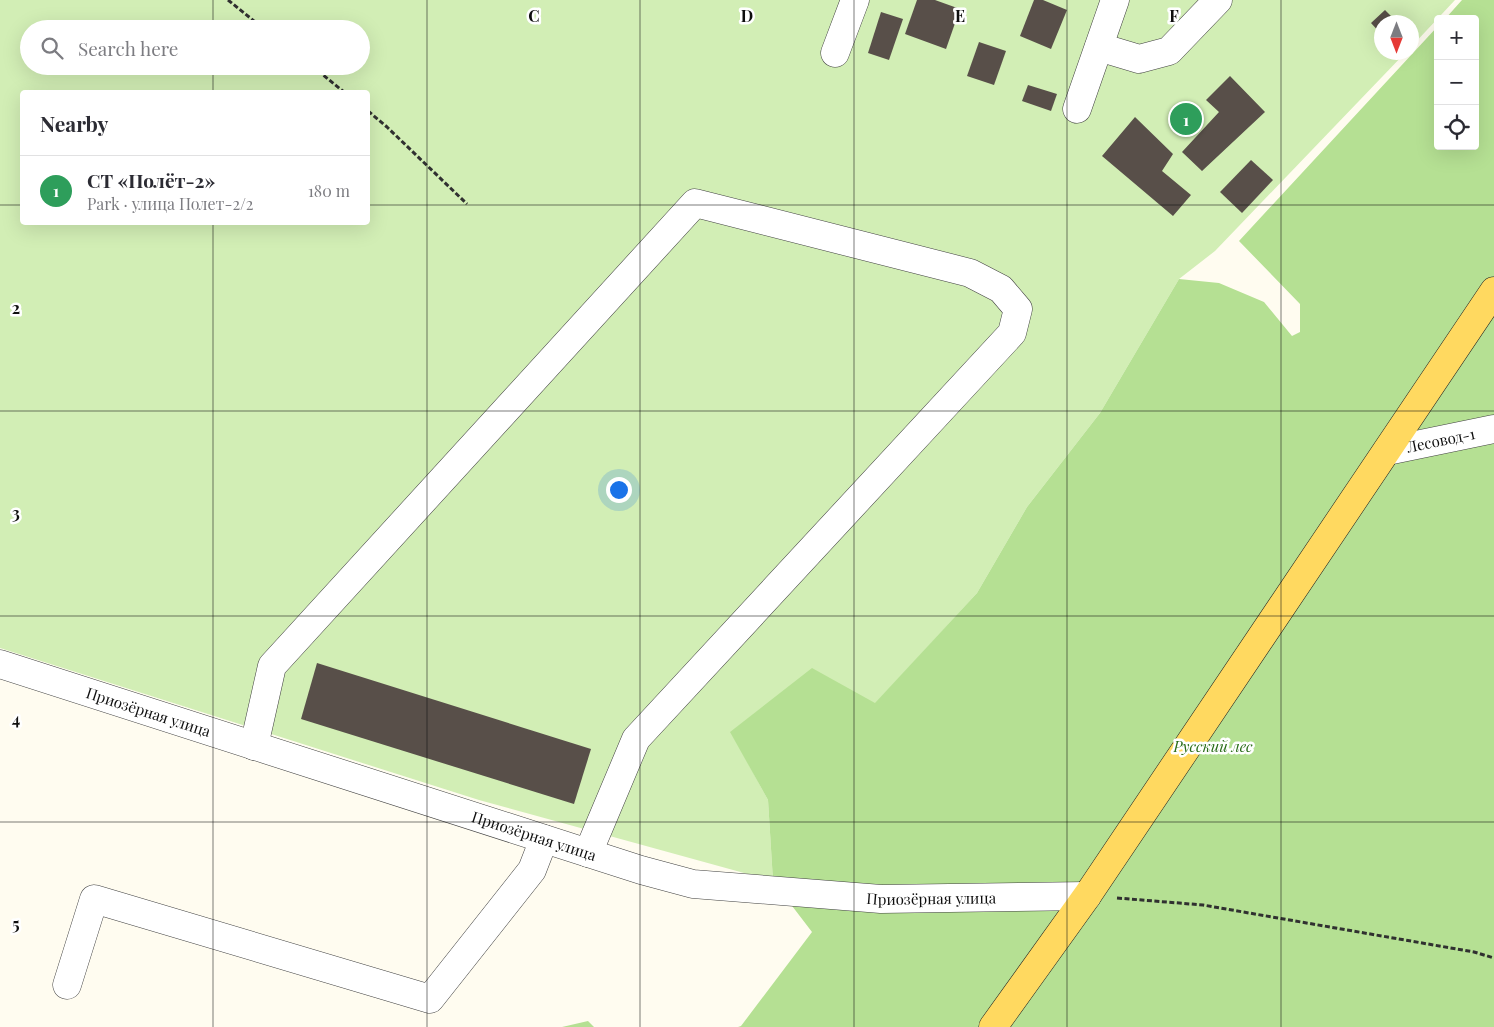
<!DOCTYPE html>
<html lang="en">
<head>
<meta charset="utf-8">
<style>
  body { margin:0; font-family:"Playfair Display",serif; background:#f2f2f3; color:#2b2b33 }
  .controls { position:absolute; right:15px; top:15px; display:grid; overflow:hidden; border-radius:5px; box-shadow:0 5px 20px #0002 }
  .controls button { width:45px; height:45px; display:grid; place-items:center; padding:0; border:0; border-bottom:1px solid #e1e1e2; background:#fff; color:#2b2b33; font:25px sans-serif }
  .compass { position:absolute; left:1374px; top:15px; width:45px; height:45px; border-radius:50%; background:#fff; box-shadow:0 5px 20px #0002; rotate:180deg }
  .you { position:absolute; left:618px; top:489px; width:18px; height:18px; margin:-12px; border:4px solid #fff; border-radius:50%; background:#1a73e8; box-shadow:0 0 0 8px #1a73e833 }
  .badge { display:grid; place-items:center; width:32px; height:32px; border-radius:50%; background:#0b8043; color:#fff; font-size:16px; font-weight:700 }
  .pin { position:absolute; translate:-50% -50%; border:2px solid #fff; box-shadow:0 1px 5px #0006 }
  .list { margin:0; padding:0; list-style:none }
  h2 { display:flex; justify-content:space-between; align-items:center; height:65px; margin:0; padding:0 20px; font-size:21px }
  h2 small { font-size:16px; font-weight:400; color:#7c7c81 }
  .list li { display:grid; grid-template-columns:32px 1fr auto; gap:15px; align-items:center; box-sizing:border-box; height:70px; padding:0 20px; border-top:1px solid #e1e1e2 }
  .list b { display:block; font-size:19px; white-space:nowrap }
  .list p { margin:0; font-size:16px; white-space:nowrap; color:#7c7c81 }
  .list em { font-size:16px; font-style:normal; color:#7c7c81 }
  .icon { flex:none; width:28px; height:28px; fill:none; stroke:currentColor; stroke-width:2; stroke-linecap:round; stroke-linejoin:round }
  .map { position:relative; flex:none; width:1494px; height:1027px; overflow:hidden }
  .search { position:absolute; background:#fff; box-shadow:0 5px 20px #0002; left:20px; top:20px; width:350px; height:55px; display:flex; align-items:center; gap:12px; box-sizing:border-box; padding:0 18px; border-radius:28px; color:#7c7c81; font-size:19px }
  .panel { position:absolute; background:#fff; box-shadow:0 5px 20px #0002; left:20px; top:90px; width:350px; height:135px; border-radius:5px }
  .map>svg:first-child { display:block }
  .green { fill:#d2eeb5; fill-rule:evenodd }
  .forest { fill:#b5e093 }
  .building { fill:#584f49 }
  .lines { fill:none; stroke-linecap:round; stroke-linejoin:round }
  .minor-casing { stroke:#414141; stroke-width:29 }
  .major-casing { stroke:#1f1f1f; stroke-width:29 }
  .path { stroke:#303030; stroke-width:3; stroke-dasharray:5 2.5; stroke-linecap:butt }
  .minor { stroke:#fff; stroke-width:28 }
  .major { stroke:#ffd960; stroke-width:28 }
  .grid { fill:none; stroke:#0e0e0e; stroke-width:1; stroke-opacity:0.55 }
  .labels { text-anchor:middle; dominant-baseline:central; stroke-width:5; stroke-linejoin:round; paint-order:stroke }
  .street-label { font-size:15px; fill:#0e0e0e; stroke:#fff }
  .park-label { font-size:15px; font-style:italic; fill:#296d18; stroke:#fff }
  .grid-label { font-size:16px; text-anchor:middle; font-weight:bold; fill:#0e0e0e; stroke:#fff; stroke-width:5; stroke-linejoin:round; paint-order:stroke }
</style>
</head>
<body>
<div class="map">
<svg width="1494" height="1027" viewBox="0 0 1494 1027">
  <rect width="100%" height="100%" fill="#fffcf0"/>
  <path class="green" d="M 0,0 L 1455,0 L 1412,46 L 1412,22 L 1382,22 L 1382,52 L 1405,53 L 1215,251 L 1179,279 L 1100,413 L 1027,507 L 977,593 L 875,704 L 812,669 L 731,732 L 768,800 L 773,881 L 479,800 L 0,648 ZM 29,29 L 361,29 L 361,66 L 29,66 ZM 22,92 L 368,92 L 368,222 L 22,222 Z"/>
  <g class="forest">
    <polygon points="1462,0 1494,0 1494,1027 738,1027 741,1026 812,932 773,881 768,800 730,732 812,668 875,703 977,593 1027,507 1100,413 1179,279 1219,283 1264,302 1292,336 1300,332 1300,304 1239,241 1438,26 1438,146 1475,146 1475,19 1445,19"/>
    <polygon points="588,1021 594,1027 562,1027"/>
  </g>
  <g class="building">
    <polygon points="917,0 935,0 960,9 946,49 905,34"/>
    <polygon points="1034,0 1043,0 1067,10 1051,49 1020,36"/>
    <polygon points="1385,10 1397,22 1382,22 1382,35 1371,23"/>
    <polygon points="881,12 903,19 889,60 868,53"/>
    <polygon points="979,42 1006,51 994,85 967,76"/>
    <polygon points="1230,76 1265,112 1202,171 1182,152 1219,112 1206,100"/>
    <polygon points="1028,85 1057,94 1051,111 1022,101"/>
    <polygon points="1135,117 1173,154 1162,171 1191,195 1173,216 1102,156"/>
    <polygon points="1251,160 1273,180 1242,213 1220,192"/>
    <polygon points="317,663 591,749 574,804 301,719"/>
  </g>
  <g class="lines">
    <g class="minor-casing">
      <g id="minor">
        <polyline points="1099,47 1139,59 1169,51 1218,0"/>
        <polyline points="835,53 855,0"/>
        <polyline points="1077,109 1115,0"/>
        <path id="s1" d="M 1387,451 L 1494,429"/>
        <path id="s2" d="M 0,664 L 641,870 L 693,884 L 881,899 L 1087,896"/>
        <polyline points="254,746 272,666 695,203 970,273 1001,289 1018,309 1012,333 636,739 588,853"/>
        <polyline points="67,985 94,899 430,999 532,870 544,839"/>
      </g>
    </g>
    <g class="major-casing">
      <polyline id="major" points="993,1027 1087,896 1494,291"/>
    </g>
    <g class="path">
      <polyline points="228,0 264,29"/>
      <polyline points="312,66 344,92"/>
      <polyline points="368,111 387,127 467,204"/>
      <polyline points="1117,898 1203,905 1474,952 1494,958"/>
    </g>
    <use href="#minor" class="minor"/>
    <use href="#major" class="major"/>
  </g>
  <path class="grid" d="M 213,0 L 213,29M 427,0 L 427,1027M 640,0 L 640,1027M 854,0 L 854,1027M 1067,0 L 1067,1027M 1281,0 L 1281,1027M 213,66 L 213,92M 0,205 L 22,205M 368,205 L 1494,205M 213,222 L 213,1027M 0,411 L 1494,411M 0,616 L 1494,616M 0,822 L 1494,822"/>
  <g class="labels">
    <g class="street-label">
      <text stroke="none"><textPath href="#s1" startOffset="55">Лесовод-1</textPath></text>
      <text stroke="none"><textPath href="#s2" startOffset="156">Приозёрная улица</textPath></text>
      <text stroke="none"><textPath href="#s2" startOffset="561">Приозёрная улица</textPath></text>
      <text stroke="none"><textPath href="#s2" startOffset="966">Приозёрная улица</textPath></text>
    </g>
    <g class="park-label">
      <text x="1213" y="746">Русский лес</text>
    </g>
  </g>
  <g class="grid-label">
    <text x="534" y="22">C</text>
    <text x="747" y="22">D</text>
    <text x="960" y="22">E</text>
    <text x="1174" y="22">F</text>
    <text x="16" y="314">2</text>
    <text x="16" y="519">3</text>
    <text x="16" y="725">4</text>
    <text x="16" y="930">5</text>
  </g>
</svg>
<div class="controls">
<button>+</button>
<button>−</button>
<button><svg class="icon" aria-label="locate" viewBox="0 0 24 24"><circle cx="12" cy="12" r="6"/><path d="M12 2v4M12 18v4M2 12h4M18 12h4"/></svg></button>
</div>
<svg class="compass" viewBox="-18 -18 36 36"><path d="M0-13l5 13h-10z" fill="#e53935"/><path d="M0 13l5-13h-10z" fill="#7c7c81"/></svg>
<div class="you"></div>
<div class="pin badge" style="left:1186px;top:119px;background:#2e9e5b">1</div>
<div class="search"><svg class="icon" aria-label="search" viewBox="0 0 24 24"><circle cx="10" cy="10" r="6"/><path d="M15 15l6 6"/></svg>Search here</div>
<section class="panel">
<h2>Nearby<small></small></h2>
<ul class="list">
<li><span class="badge" style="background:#2e9e5b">1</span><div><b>СТ «Полёт-2»</b><p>Park · улица Полет-2/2</p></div><em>180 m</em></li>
</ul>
</section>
</div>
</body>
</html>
